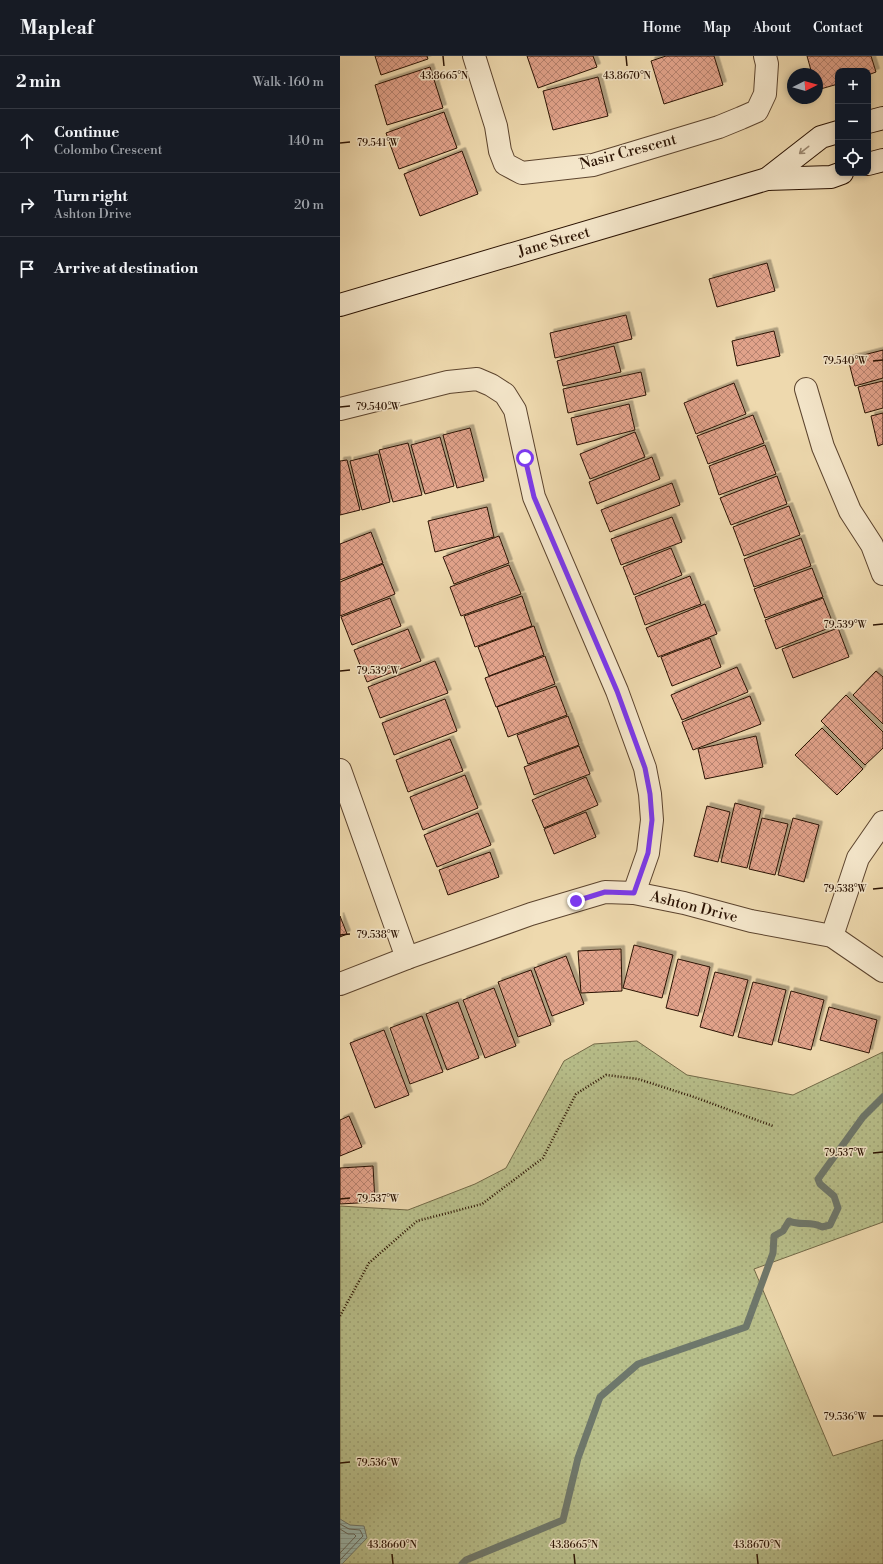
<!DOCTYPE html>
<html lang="en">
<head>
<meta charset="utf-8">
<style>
  body { margin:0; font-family:"Libre Bodoni",serif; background:#242831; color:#f1f3f6 }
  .controls { position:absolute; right:12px; top:12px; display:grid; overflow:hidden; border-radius:8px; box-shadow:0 2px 6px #0003 }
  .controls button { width:36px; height:36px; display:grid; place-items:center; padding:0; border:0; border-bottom:1px solid #363941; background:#171b24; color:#f1f3f6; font:20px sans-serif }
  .compass { position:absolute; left:447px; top:12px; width:36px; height:36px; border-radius:50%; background:#171b24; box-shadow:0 2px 6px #0003; rotate:85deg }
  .stop { position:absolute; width:12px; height:12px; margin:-9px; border:3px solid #7c3aed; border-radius:50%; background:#fff }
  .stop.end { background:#7c3aed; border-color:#fff; box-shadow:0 1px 4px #0008 }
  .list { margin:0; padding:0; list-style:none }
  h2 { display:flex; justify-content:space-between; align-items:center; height:52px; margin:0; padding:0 16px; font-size:17px }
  h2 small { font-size:13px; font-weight:400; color:#9ea1a6 }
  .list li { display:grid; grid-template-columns:26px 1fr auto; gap:12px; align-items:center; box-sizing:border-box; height:64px; padding:0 16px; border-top:1px solid #363941 }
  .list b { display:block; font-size:15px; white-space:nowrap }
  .list p { margin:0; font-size:13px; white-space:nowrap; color:#9ea1a6 }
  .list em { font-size:13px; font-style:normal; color:#9ea1a6 }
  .icon { flex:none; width:22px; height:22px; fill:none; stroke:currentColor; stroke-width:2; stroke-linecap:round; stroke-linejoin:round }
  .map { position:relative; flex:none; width:543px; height:1508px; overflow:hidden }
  header { display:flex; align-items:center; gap:24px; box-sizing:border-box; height:56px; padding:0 20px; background:#171b24; border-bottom:1px solid #363941 }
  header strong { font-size:19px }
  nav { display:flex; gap:22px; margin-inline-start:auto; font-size:14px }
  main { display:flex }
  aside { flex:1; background:#171b24 }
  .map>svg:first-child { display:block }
  .park { fill:url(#park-dots); stroke:#726947 }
  .water { fill:url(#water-rules); stroke:#6e776b }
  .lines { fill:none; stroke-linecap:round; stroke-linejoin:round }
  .shore { stroke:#63665a; stroke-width:1 }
  .stream { stroke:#6e776b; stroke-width:7 }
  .building { fill:url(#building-cross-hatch); stroke:#2b1303; filter:url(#shadow) }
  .minor-casing { stroke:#5c442e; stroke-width:24 }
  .secondary-casing { stroke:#2b1303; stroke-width:24 }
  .path { stroke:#2b1303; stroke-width:2.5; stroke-dasharray:1 2; stroke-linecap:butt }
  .minor { stroke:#f4e6ca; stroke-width:22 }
  .secondary { stroke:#f4e6ca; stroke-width:22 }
  .oneway { stroke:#9a8770 }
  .route { stroke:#7c3aed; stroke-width:5 }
  .ticks { fill:none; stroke:#2b1303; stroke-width:1.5 }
  .labels { text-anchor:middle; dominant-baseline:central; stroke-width:3; stroke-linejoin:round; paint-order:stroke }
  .street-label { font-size:15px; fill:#2b1303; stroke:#f4e6ca }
  .ticks-label { font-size:10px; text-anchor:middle; fill:#2b1303; stroke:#f4e6ca; stroke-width:3; stroke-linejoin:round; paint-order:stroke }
</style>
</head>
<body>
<header>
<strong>Mapleaf</strong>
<nav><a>Home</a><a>Map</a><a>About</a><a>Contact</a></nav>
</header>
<main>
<aside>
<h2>2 min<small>Walk · 160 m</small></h2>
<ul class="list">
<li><svg class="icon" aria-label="ahead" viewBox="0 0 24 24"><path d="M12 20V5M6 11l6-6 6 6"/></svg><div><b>Continue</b><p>Colombo Crescent</p></div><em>140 m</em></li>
<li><svg class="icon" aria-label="right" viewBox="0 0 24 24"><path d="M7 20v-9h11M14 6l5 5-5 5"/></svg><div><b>Turn right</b><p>Ashton Drive</p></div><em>20 m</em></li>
<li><svg class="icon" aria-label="arrive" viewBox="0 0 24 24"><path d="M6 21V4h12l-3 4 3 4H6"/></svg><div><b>Arrive at destination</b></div></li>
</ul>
</aside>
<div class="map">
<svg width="543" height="1508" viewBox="0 0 543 1508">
  <defs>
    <pattern id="park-dots" width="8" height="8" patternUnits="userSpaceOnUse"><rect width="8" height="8" fill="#b8bf8b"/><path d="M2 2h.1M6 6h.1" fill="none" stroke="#9ea376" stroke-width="1.8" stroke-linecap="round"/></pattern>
    <pattern id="water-rules" width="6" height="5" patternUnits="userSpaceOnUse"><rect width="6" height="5" fill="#9bb9b0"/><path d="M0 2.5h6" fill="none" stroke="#869e96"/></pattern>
    <pattern id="building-cross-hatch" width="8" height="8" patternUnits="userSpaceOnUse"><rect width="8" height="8" fill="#e1a28a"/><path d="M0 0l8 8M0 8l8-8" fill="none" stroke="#b7836f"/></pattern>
    <filter id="shadow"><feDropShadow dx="3.5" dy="-3.5" stdDeviation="0" flood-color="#0004"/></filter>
  </defs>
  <rect width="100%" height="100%" fill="#eed9ae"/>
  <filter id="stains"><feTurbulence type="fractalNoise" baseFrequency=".005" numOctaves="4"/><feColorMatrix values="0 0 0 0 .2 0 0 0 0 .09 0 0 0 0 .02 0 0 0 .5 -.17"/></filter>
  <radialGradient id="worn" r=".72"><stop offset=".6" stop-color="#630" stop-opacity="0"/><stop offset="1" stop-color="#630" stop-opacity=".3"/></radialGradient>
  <polygon class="park" points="297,985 347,1019 453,1039 543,996 543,1166 414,1213 493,1400 543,1384 543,1508 0,1508 0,1150 68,1154 135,1128 166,1112 224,1005 254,988"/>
  <polygon class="water" points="0,1463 10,1469 24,1470 27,1482 2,1508 0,1508"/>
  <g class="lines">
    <g class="shore">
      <polyline points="0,1468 9,1473 20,1474 23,1480 0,1504"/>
      <polyline points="0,1473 8,1478 14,1478 16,1480 0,1497"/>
    </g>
    <path class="stream" d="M 122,1508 L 126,1504 L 223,1464 L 238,1402 L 260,1341 L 298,1308 L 406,1271 L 433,1197 L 434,1180 L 443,1175 L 449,1165 C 460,1170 471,1165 482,1171 L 490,1169 L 498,1152 L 494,1140 L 480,1128 L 478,1123 L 523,1061 L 543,1041"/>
  </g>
  <g class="building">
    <polygon points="35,0 87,0 88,3 41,19"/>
    <polygon points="187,0 253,0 257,11 198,32"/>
    <polygon points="326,0 374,0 383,29 324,48 311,5"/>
    <polygon points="467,0 531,0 536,16 528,19 528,15 498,15 498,28 477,34 477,18 472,18"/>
    <polygon points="90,11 103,52 47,69 35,29"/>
    <polygon points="258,21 268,60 213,74 203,35"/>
    <polygon points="104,56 117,92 59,113 46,77"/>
    <polygon points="122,95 138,138 80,160 64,118"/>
    <polygon points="427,207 435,235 377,251 369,223"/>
    <polygon points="286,259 292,283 215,302 210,277"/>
    <polygon points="434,275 440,300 397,310 392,285"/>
    <polygon points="274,290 281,316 223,330 217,305"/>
    <polygon points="543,294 543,322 515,330 508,303"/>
    <polygon points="301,316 306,339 228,357 223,333"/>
    <polygon points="543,325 543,352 525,357 518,331"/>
    <polygon points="394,327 406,358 356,378 344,347"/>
    <polygon points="289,348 295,374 237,389 231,362"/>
    <polygon points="543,357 543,388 538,390 531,360"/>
    <polygon points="413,359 424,387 368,408 357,380"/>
    <polygon points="130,372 144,425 117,432 103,379"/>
    <polygon points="295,376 305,401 250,423 240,398"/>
    <polygon points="100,381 114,430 85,438 71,389"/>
    <polygon points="68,387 82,439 53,446 39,394"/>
    <polygon points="425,389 436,418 379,439 369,410"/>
    <polygon points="38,398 50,446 22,454 10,405"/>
    <polygon points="312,401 320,423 257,448 249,426"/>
    <polygon points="7,404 20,454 0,459 0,405"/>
    <polygon points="437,420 447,448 391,469 380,442"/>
    <polygon points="332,427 340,449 270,476 261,454"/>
    <polygon points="449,450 460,479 404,500 393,471"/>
    <polygon points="147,451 154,481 95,496 88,465"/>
    <polygon points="332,461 342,486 281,509 271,483"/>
    <polygon points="31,476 43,507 0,524 0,488"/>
    <polygon points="159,480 169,507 114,528 103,501"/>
    <polygon points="461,482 471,510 414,531 404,503"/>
    <polygon points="331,492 342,519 294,539 283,511"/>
    <polygon points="43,508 55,538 0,560 0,526"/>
    <polygon points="169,509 181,538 121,560 110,531"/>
    <polygon points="472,512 483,541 425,562 414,533"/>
    <polygon points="350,520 361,548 305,569 295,541"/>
    <polygon points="182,540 192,570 135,591 124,560"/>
    <polygon points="50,542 61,570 12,589 1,561"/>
    <polygon points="483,542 494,570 436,593 425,564"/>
    <polygon points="365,548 377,578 318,601 306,572"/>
    <polygon points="194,570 204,599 149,620 138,591"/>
    <polygon points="498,572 509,601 453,622 442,593"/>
    <polygon points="68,573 81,605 27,626 14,594"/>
    <polygon points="370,582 381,611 332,630 321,601"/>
    <polygon points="205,600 215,628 156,651 145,622"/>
    <polygon points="95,605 108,637 40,662 28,631"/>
    <polygon points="397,611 408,636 342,664 331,639"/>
    <polygon points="536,615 543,621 543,668 513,639"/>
    <polygon points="216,630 227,659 168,681 157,651"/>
    <polygon points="506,639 543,676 543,692 525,709 481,665"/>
    <polygon points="410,640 421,668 353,694 342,666"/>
    <polygon points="105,643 117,675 54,699 42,667"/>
    <polygon points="228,660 239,689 188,708 177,679"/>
    <polygon points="482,672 523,713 497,739 455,699"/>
    <polygon points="416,680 423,711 365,723 358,693"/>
    <polygon points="110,683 123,715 68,736 56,704"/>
    <polygon points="239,690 250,718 194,739 184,711"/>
    <polygon points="125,719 138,752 83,774 70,741"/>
    <polygon points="246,721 258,749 204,772 192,744"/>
    <polygon points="395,747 421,754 407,812 381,806"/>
    <polygon points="367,750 390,756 378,806 354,800"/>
    <polygon points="246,756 256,781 214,798 204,773"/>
    <polygon points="138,757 151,789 97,811 84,779"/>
    <polygon points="422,762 448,768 435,819 409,813"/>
    <polygon points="453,762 479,769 464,826 438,819"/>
    <polygon points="150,796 159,821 108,839 99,814"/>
    <polygon points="0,860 7,878 0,881"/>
    <polygon points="294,889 333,899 322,942 283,932"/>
    <polygon points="281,893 282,935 241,937 238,895"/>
    <polygon points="226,900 244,948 212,960 194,912"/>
    <polygon points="338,903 370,911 358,960 326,952"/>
    <polygon points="191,914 211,969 178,981 158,926"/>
    <polygon points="375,916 408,924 393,980 360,971"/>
    <polygon points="413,926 446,934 432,989 398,981"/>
    <polygon points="154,932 176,990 145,1002 123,944"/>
    <polygon points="451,935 484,944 471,994 438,986"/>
    <polygon points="118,946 139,1002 107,1014 86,958"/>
    <polygon points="489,951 537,964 529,997 480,984"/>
    <polygon points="82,960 103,1016 70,1028 50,972"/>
    <polygon points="44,974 69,1039 35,1052 10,987"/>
    <polygon points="9,1060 22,1091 0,1100 0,1064"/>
    <polygon points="33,1110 35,1146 0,1148 0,1112"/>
  </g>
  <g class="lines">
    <g class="minor-casing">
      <g id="minor">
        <polyline points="134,0 156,70 160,95 165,108 182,117 253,109 379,71 401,62 417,55 425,38 427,8 425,0"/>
        <polyline points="466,333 483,391 510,455 532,489 543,518"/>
        <polyline points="0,353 108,326 137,323 151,329 165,338 175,354 194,441 277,635 305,712 310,738 312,764 308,797 294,837"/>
        <polyline points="0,714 67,902"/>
        <polyline points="492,880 518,802 543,766"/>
        <polyline points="0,928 67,902 191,858 265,836 294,837 344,847 411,865 492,880 543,915"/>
      </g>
    </g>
    <g class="secondary-casing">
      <g id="secondary">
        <polyline points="528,66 543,62"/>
        <polyline points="528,108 543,104"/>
        <polyline points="427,123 481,81 498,76"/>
        <polyline points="0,249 427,123 491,121 502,117"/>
      </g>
    </g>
    <polyline class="path" points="0,1260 29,1207 77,1165 142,1148 203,1102 236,1038 266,1019 298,1023 354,1041 433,1070"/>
    <use href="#minor" class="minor"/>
    <use href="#secondary" class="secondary"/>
  </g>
  <defs><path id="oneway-shaft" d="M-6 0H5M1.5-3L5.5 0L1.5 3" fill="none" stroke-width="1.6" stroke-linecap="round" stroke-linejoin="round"/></defs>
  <use class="oneway" href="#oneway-shaft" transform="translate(464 94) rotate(142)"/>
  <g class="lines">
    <polyline class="route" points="185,402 194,441 277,635 305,712 310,738 312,764 308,797 294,837 265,836 236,845"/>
  </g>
  <path class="ticks" d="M 103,0 L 104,10M 286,0 L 287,10M 0,87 L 10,86M 533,305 L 543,304M 0,351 L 10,350M 533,569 L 543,568M 0,615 L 10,614M 533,833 L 543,832M 0,879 L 10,878M 533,1097 L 543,1096M 0,1143 L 10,1142M 533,1360 L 543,1360M 0,1407 L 10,1406M 52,1498 L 53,1508M 234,1498 L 235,1508M 417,1498 L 418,1508"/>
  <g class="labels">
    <g class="street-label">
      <text transform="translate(288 96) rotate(-15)">Nasir Crescent</text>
      <text transform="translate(214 186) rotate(-16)">Jane Street</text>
      <text transform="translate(354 851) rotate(14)">Ashton Drive</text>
    </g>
  </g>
  <g class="ticks-label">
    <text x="104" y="23">43.8665°N</text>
    <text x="287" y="23">43.8670°N</text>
    <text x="38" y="90">79.541°W</text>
    <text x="505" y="308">79.540°W</text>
    <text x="38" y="354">79.540°W</text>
    <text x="505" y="572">79.539°W</text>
    <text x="38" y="618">79.539°W</text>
    <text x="505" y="836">79.538°W</text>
    <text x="38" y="882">79.538°W</text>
    <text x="505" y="1100">79.537°W</text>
    <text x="38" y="1146">79.537°W</text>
    <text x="505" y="1364">79.536°W</text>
    <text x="38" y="1410">79.536°W</text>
    <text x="52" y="1492">43.8660°N</text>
    <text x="234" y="1492">43.8665°N</text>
    <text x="417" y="1492">43.8670°N</text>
  </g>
  <rect width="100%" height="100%" filter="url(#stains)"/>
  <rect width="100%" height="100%" fill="url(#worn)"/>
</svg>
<div class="controls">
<button>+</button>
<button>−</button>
<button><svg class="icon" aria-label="locate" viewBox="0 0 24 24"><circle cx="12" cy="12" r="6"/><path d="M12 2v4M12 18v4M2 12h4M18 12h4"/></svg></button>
</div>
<svg class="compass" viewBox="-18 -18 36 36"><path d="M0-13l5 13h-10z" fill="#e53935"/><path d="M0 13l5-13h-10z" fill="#9ea1a6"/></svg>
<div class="stop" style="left:185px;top:402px"></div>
<div class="stop end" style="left:236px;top:845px"></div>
</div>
</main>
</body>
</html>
